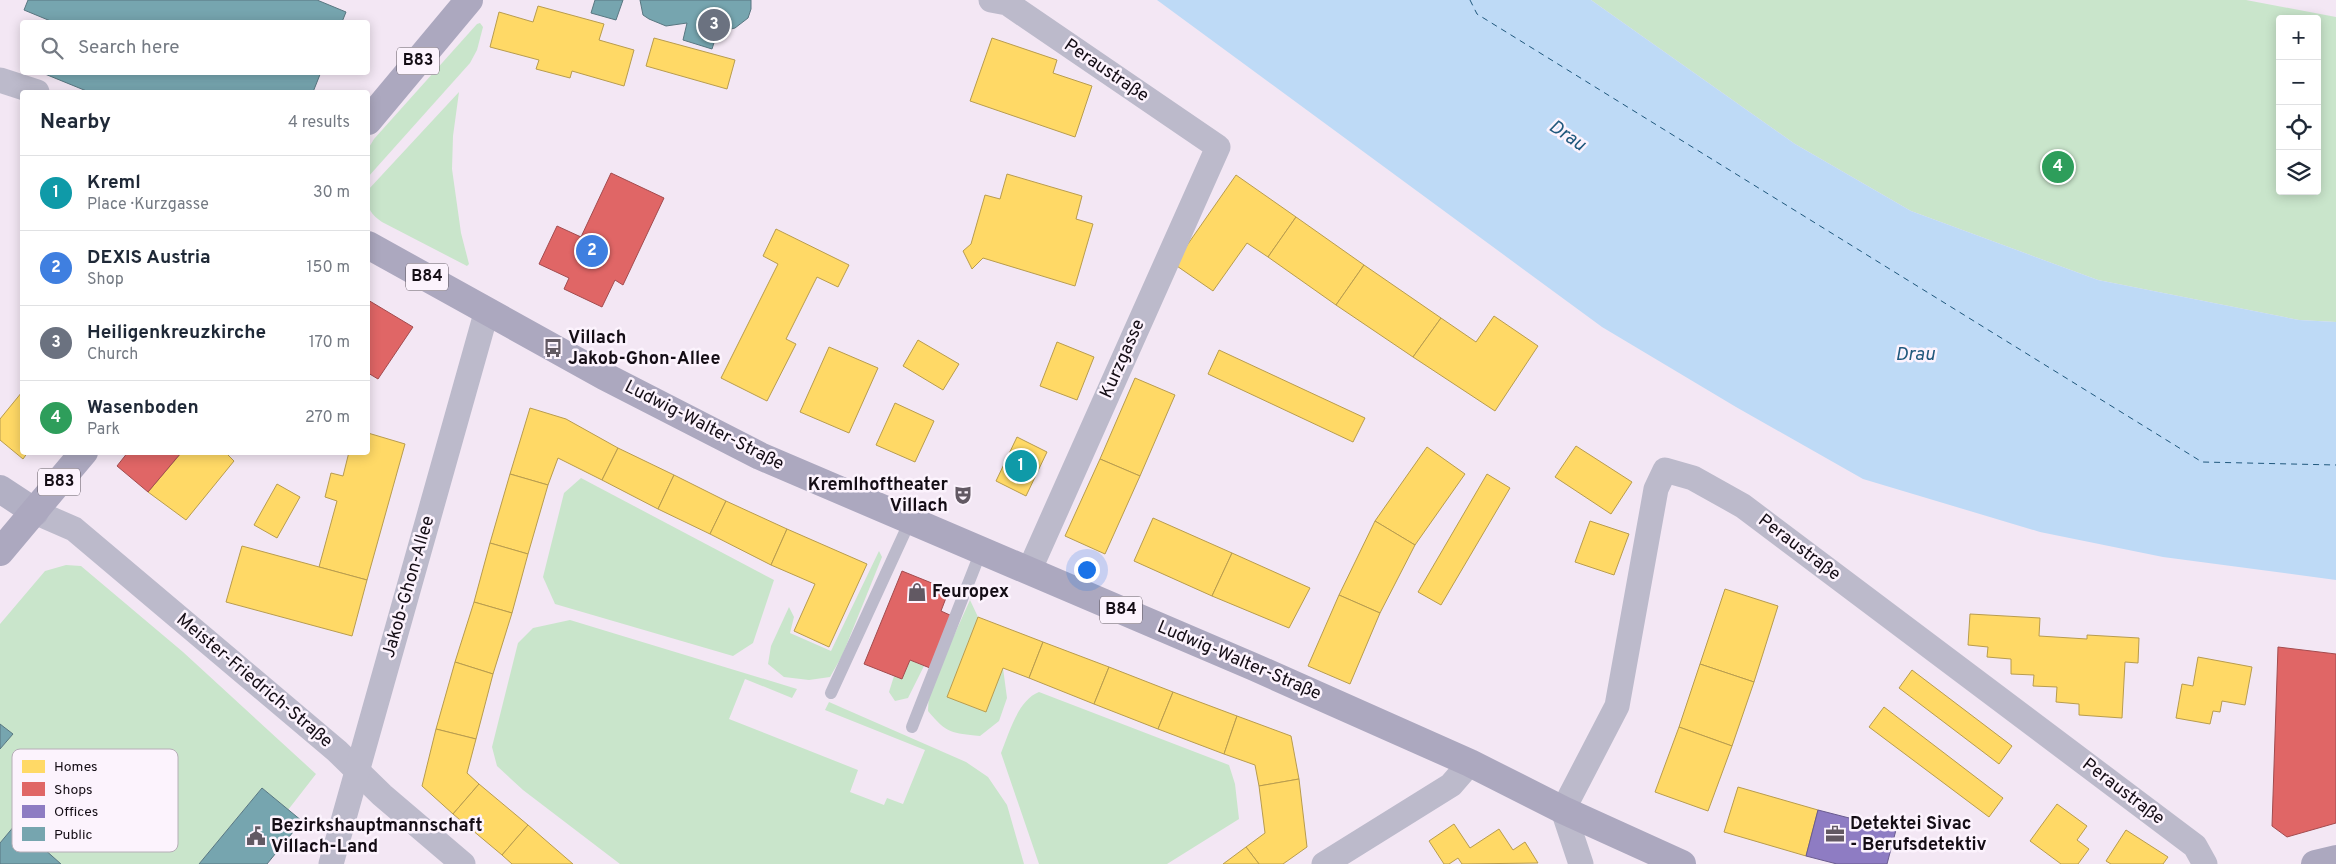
<!DOCTYPE html>
<html lang="en">
<head>
<meta charset="utf-8">
<style>
  body { margin:0; font-family:Overpass,sans-serif; background:#f2f2f3; color:#1f2937 }
  .controls { position:absolute; right:15px; top:15px; display:grid; overflow:hidden; border-radius:5px; box-shadow:0 2px 12px #0003 }
  .controls button { width:45px; height:45px; display:grid; place-items:center; padding:0; border:0; border-bottom:1px solid #e0e1e3; background:#fff; color:#1f2937; font:25px sans-serif }
  .you { position:absolute; left:1086px; top:569px; width:18px; height:18px; margin:-12px; border:4px solid #fff; border-radius:50%; background:#1a73e8; box-shadow:0 0 0 8px #1a73e833 }
  .badge { display:grid; place-items:center; width:32px; height:32px; border-radius:50%; background:#625963; color:#fff; font-size:16px; font-weight:700 }
  .pin { position:absolute; translate:-50% -50%; border:2px solid #fff; box-shadow:0 1px 5px #0006 }
  .list { margin:0; padding:0; list-style:none }
  h2 { display:flex; justify-content:space-between; align-items:center; height:65px; margin:0; padding:0 20px; font-size:21px }
  h2 small { font-size:16px; font-weight:400; color:#747a83 }
  .list li { display:grid; grid-template-columns:32px 1fr auto; gap:15px; align-items:center; box-sizing:border-box; height:75px; padding:0 20px; border-top:1px solid #e0e1e3 }
  .list b { display:block; font-size:19px; white-space:nowrap }
  .list p { margin:0; font-size:16px; white-space:nowrap; color:#747a83 }
  .list em { font-size:16px; font-style:normal; color:#747a83 }
  .icon { flex:none; width:28px; height:28px; fill:none; stroke:currentColor; stroke-width:2; stroke-linecap:round; stroke-linejoin:round }
  .map { position:relative; flex:none; width:2336px; height:864px; overflow:hidden }
  .search { position:absolute; background:#fff; box-shadow:0 2px 12px #0003; left:20px; top:20px; width:350px; height:55px; display:flex; align-items:center; gap:12px; box-sizing:border-box; padding:0 18px; border-radius:5px; color:#747a83; font-size:19px }
  .panel { position:absolute; background:#fff; box-shadow:0 2px 12px #0003; left:20px; top:90px; width:350px; height:365px; border-radius:5px }
  .map>svg:first-child { display:block }
  .green { fill:#c9e5cb; fill-rule:evenodd }
  .water { fill:#bedaf6 }
  .homes { fill:#ffd966; stroke:#b89c4e }
  .shops { fill:#e06666; stroke:#a34b4e }
  .offices { fill:#8e7cc3; stroke:#695b8f }
  .public { fill:#76a5af; stroke:#597781 }
  .lines { fill:none; stroke-linecap:round; stroke-linejoin:round }
  .ferry { stroke:#20587d; stroke-width:1; stroke-dasharray:6 5; stroke-linecap:butt }
  .lane { stroke:#bcbacb; stroke-width:12 }
  .street { stroke:#bcbacb; stroke-width:25 }
  .secondary { stroke:#b2b0c4; stroke-width:28 }
  .primary { stroke:#aca8bf; stroke-width:28 }
  .labels { text-anchor:middle; dominant-baseline:central; stroke-width:5; stroke-linejoin:round; paint-order:stroke }
  .shield { fill:#fcf3fd; stroke:#5a525b; stroke-width:1 }
  .shield-label { font-size:16px; font-weight:bold; fill:#140d15 }
  .street-label { font-size:18px; fill:#140d15; stroke:#fcf3fd }
  .poi-label { font-size:18px; font-weight:bold; fill:#140d15; stroke:#fcf3fd; text-anchor:start }
  .water-label { font-size:19px; font-style:italic; fill:#20587d; stroke:#fcf3fd }
  .key { fill:#fcf3fd; stroke:#b6aeb7; stroke-width:1 }
  .key-label { font-size:14px; fill:#140d15 }
</style>
</head>
<body>
<div class="map">
<svg width="2336" height="864" viewBox="0 0 2336 864">
  <rect width="100%" height="100%" fill="#f3e7f4"/>
  <g class="green">
    <path d="M 1591,0 L 2246,0 L 2336,17 L 2336,322 L 2299,320 L 2098,280 L 1911,211 L 1795,144 ZM 2280,19 L 2317,19 L 2317,191 L 2280,191 Z"/>
    <polygon points="480,23 483,27 477,50 470,63 368,177 368,149 374,139 477,24"/>
    <path d="M 459,92 L 453,136 L 452,169 L 461,233 L 469,264 L 467,266 L 382,222 C 369,213 366,206 368,190 Z"/>
    <polygon points="581,478 774,580 753,643 733,656 555,604 543,577 564,493"/>
    <polygon points="879,551 882,557 842,656 830,677 809,680 784,677 768,664 771,646 789,607 794,617 790,633 831,651"/>
    <polygon points="66,565 81,566 183,652 316,774 288,810 262,788 199,864 61,864 15,825 0,843 0,749 12,734 0,724 0,624 45,571"/>
    <path d="M 970,600 L 978,617 L 947,697 L 986,712 L 1003,668 L 1007,698 L 999,721 L 980,736 C 952,733 947,734 928,711 L 929,691 Z"/>
    <polygon points="570,620 797,689 792,698 745,679 729,719 858,770 850,792 884,805 887,798 903,804 925,750 825,710 829,702 966,762 988,777 1007,805 1024,864 620,864 523,790 497,766 492,747 518,643 533,628"/>
    <polygon points="910,660 924,666 908,698 895,701 889,692 894,676 902,679"/>
    <path d="M 1039,692 L 1229,765 L 1235,784 L 1239,819 L 1167,864 L 1039,864 L 1001,753 C 1009,733 1018,700 1039,692 Z"/>
  </g>
  <polygon class="water" points="1157,0 1591,0 1795,144 1911,211 2098,280 2299,320 2336,322 2336,580 2163,557 2040,532 1863,479 1736,407 1602,327"/>
  <g class="homes">
    <polygon points="538,6 604,24 599,40 634,50 624,86 572,71 570,78 536,69 539,60 490,47 499,12 533,22"/>
    <polygon points="654,38 735,60 727,89 646,66"/>
    <polygon points="992,38 1057,60 1053,73 1092,86 1075,137 970,101"/>
    <polygon points="1007,174 1082,196 1076,219 1093,224 1075,286 983,258 972,269 963,251 971,244 985,195 1000,199"/>
    <polygon points="1236,175 1296,217 1268,257 1247,243 1213,291 1174,264"/>
    <polygon points="1296,217 1364,265 1336,305 1268,257"/>
    <polygon points="776,229 849,265 838,287 817,277 786,339 796,344 767,401 721,378 778,264 763,256"/>
    <polygon points="1364,265 1441,318 1413,357 1336,305"/>
    <polygon points="1494,316 1538,346 1495,411 1413,357 1441,318 1476,342"/>
    <polygon points="918,340 959,364 943,390 903,366"/>
    <polygon points="1057,342 1094,357 1077,400 1040,386"/>
    <polygon points="829,347 878,368 849,433 800,412"/>
    <polygon points="1219,350 1365,418 1353,442 1208,374"/>
    <polygon points="1135,378 1175,395 1140,476 1100,459"/>
    <polygon points="22,392 22,452 28,452 23,459 0,440 0,419"/>
    <polygon points="895,403 934,421 915,462 876,445"/>
    <polygon points="530,408 566,419 618,448 602,480 558,458 548,485 510,474"/>
    <polygon points="368,433 405,444 367,580 319,567 337,501 325,497 331,473 343,476 349,452 368,452"/>
    <polygon points="1017,437 1047,452 1026,496 996,481"/>
    <polygon points="1576,446 1632,482 1611,514 1555,477"/>
    <polygon points="1427,447 1465,474 1415,545 1375,521"/>
    <polygon points="618,448 674,475 658,509 602,480"/>
    <polygon points="182,452 225,452 234,461 186,520 148,492"/>
    <polygon points="1100,459 1140,476 1105,554 1065,536"/>
    <polygon points="510,474 548,485 528,554 490,543"/>
    <polygon points="1487,474 1510,488 1441,605 1418,592"/>
    <polygon points="674,475 726,501 710,534 658,509"/>
    <polygon points="277,484 300,497 277,538 254,525"/>
    <polygon points="726,501 787,529 771,565 710,534"/>
    <polygon points="1153,518 1232,553 1212,596 1134,561"/>
    <polygon points="1375,521 1415,545 1380,613 1339,595"/>
    <polygon points="1590,521 1629,534 1614,575 1575,562"/>
    <polygon points="787,529 867,564 829,647 794,631 815,584 771,565"/>
    <polygon points="490,543 528,554 512,613 474,602"/>
    <polygon points="242,546 367,580 352,636 226,602"/>
    <polygon points="1232,553 1310,588 1289,628 1212,596"/>
    <polygon points="1080,560 1096,567 1094,573 1077,566"/>
    <polygon points="1725,589 1778,606 1754,682 1700,664"/>
    <polygon points="1339,595 1380,613 1350,684 1308,666"/>
    <polygon points="474,602 512,613 493,674 455,662"/>
    <polygon points="1970,614 2040,618 2039,636 2087,639 2087,635 2139,638 2138,663 2125,662 2122,718 2079,715 2079,704 2056,702 2057,687 2033,686 2034,675 2011,674 2011,659 1987,657 1988,647 1968,645"/>
    <polygon points="978,617 1043,642 1029,678 1003,668 986,712 947,697"/>
    <polygon points="1043,642 1109,667 1094,704 1029,678"/>
    <polygon points="2198,657 2252,667 2245,705 2222,701 2220,712 2213,711 2210,724 2176,718 2182,684 2193,686"/>
    <polygon points="455,662 493,674 476,739 436,729"/>
    <polygon points="1700,664 1754,682 1732,746 1679,727"/>
    <polygon points="1109,667 1173,692 1158,729 1094,704"/>
    <polygon points="1912,670 2012,746 1999,764 1899,688"/>
    <polygon points="1173,692 1237,716 1224,754 1158,729"/>
    <polygon points="1884,707 2003,798 1989,817 1869,727"/>
    <polygon points="1237,716 1291,736 1299,779 1259,786 1255,765 1224,754"/>
    <polygon points="1679,727 1732,746 1708,811 1655,792"/>
    <polygon points="436,729 476,739 467,773 479,784 453,814 422,786"/>
    <polygon points="1299,779 1307,847 1283,864 1259,864 1246,847 1265,833 1259,786"/>
    <polygon points="479,784 528,825 502,855 453,814"/>
    <polygon points="1738,787 1818,810 1806,856 1724,832"/>
    <polygon points="2057,804 2087,826 2077,840 2089,849 2078,864 2061,864 2030,841"/>
    <polygon points="1454,824 1470,848 1499,829 1513,850 1525,842 1538,863 1462,864 1458,858 1449,864 1444,864 1429,841"/>
    <polygon points="528,825 573,864 512,864 502,855"/>
    <polygon points="2126,830 2168,857 2163,864 2111,864 2106,861"/>
    <polygon points="1246,847 1259,864 1223,864"/>
  </g>
  <g class="shops">
    <polygon points="611,173 664,198 623,285 615,280 602,307 564,289 569,278 539,264 557,226 581,237"/>
    <polygon points="368,300 413,327 378,379 368,373"/>
    <polygon points="128,452 178,452 180,454 148,492 117,466"/>
    <polygon points="902,571 949,590 941,611 952,616 930,668 910,660 902,679 864,664"/>
    <polygon points="2278,647 2336,654 2336,823 2287,837 2272,826"/>
  </g>
  <polygon class="offices" points="1818,810 1896,830 1887,864 1837,864 1806,856"/>
  <g class="public">
    <polygon points="28,0 317,0 346,12 342,22 53,22 24,10"/>
    <polygon points="595,0 623,0 616,20 591,13"/>
    <polygon points="640,0 751,0 751,9 748,18 735,28 727,30 719,27 712,49 683,40 687,23 666,26 649,19 643,15"/>
    <polygon points="40,72 321,72 313,92 89,92"/>
    <polygon points="0,724 13,734 0,749"/>
    <polygon points="262,788 302,821 267,864 199,864"/>
    <polygon points="15,825 34,840 61,864 0,864 0,843"/>
  </g>
  <g class="lines">
    <polyline class="ferry" points="1470,0 1477,14 2202,462 2336,465"/>
    <g class="lane">
      <polyline points="831,693 910,521"/>
      <polyline points="912,727 981,551"/>
    </g>
    <g class="street">
      <polyline points="991,0 1007,3 1218,147 1029,571"/>
      <polyline points="0,80 37,92"/>
      <polyline points="35,512 74,529 337,751 382,795 463,864"/>
      <polyline points="331,864 487,310"/>
      <polyline points="1324,864 1451,785 1470,763"/>
      <polyline points="1581,864 1563,810 1617,706 1656,489 1665,470 1693,478 1743,506 2195,846 2205,864"/>
    </g>
    <polyline class="secondary" points="0,489 35,512"/>
    <g class="primary">
      <polyline points="368,121 469,0"/>
      <polyline points="368,245 604,376 760,456 1254,667 1470,763 1563,810 1682,864"/>
      <polyline points="0,552 84,452"/>
      <polyline points="2315,864 2336,859"/>
    </g>
  </g>
  <defs>
    <g id="bus-bare" transform="scale(1.5)"><path d="M-5-6H5V4H4V6H2V4H-2V6H-4V4H-5ZM-3.5-4V0h7V-4ZM-3.5 1.2v1.5H-2V1.2ZM2 1.2v1.5H3.5V1.2Z" fill="#625963" stroke="#fcf3fd" stroke-width="2.5" paint-order="stroke"/></g>
    <g id="theatre-bare" transform="scale(1.5)"><path d="M-5-5.5Q0-4 5-5.5V0Q5 5 0 6Q-5 5-5 0ZM-3.3-2.5H-1v1.5H-3.3ZM1-2.5H3.3v1.5H1ZM-2.8 1Q0 5.5 2.8 1Z" fill="#625963" stroke="#fcf3fd" stroke-width="2.5" paint-order="stroke"/></g>
    <g id="shop-bare" transform="scale(1.5)"><path d="M-5-2.5h2.3a2.7 3.5 0 0 1 5.4 0H5L5.5 6h-11ZM-1.5-2.5h3a1.5 2.3 0 0 0-3 0Z" fill="#625963" stroke="#fcf3fd" stroke-width="2.5" paint-order="stroke"/></g>
    <g id="office-bare" transform="scale(1.5)"><path d="M-6-3h4V-5.5h4V-3h4V5H-6ZM-1-4.5V-3h2v-1.5ZM-6 0V1H6V0Z" fill="#625963" stroke="#fcf3fd" stroke-width="2.5" paint-order="stroke"/></g>
    <g id="civic-bare" transform="scale(1.5)"><path d="M-.6-6.5H3V-4.5H.6V-3L4-1V1h2V6H-6V1h2V-1L-.6-3ZM-1.2 2.5V6h2.4V2.5Z" fill="#625963" stroke="#fcf3fd" stroke-width="2.5" paint-order="stroke"/></g>
  </defs>
  <g fill-rule="evenodd">
    <use href="#bus-bare" x="553" y="348"/>
    <use href="#theatre-bare" x="963" y="495"/>
    <use href="#shop-bare" x="917" y="592"/>
    <use href="#office-bare" x="1835" y="834"/>
    <use href="#civic-bare" x="256" y="836"/>
  </g>
  <g class="labels">
    <g class="shield">
      <rect x="397" y="47.5" width="42" height="27" rx="4"/>
      <rect x="406" y="263.5" width="42" height="27" rx="4"/>
      <rect x="38" y="468.5" width="42" height="27" rx="4"/>
      <rect x="1100" y="596.5" width="42" height="27" rx="4"/>
    </g>
    <g class="shield-label">
      <text x="418" y="61">B83</text>
      <text x="427" y="277">B84</text>
      <text x="59" y="482">B83</text>
      <text x="1121" y="610">B84</text>
    </g>
    <g class="street-label">
      <text transform="translate(1106 71) rotate(34)">Peraustraße</text>
      <text transform="translate(1123 359) rotate(-66)">Kurzgasse</text>
      <text transform="translate(704 426) rotate(27)">Ludwig-Walter-Straße</text>
      <text transform="translate(1799 548) rotate(37)">Peraustraße</text>
      <text transform="translate(409 587) rotate(-74)">Jakob-Ghon-Allee</text>
      <text transform="translate(1239 661) rotate(23)">Ludwig-Walter-Straße</text>
      <text transform="translate(254 681) rotate(40)">Meister-Friedrich-Straße</text>
      <text transform="translate(2123 792) rotate(37)">Peraustraße</text>
    </g>
    <g class="poi-label">
      <text x="568" y="338">Villach<tspan x="568" dy="21">Jakob-Ghon-Allee</tspan></text>
      <text x="948" y="485" text-anchor="end">Kremlhoftheater<tspan x="948" dy="21">Villach</tspan></text>
      <text x="932" y="592">Feuropex</text>
      <text x="1850" y="824">Detektei Sivac<tspan x="1850" dy="21">- Berufsdetektiv</tspan></text>
      <text x="271" y="826">Bezirkshauptmannschaft<tspan x="271" dy="21">Villach-Land</tspan></text>
    </g>
    <g class="water-label">
      <text transform="translate(1567 136) rotate(34)">Drau</text>
      <text x="1915" y="355">Drau</text>
    </g>
  </g>
  <rect x="12" y="749" width="166" height="103" rx="8" class="key"/>
  <rect x="22" y="760" width="23" height="13" fill="#ffd966"/>
  <rect x="22" y="782" width="23" height="14" fill="#e06666"/>
  <rect x="22" y="805" width="23" height="13" fill="#8e7cc3"/>
  <rect x="22" y="827" width="23" height="14" fill="#76a5af"/>
  <g class="key-label">
    <text x="54" y="771">Homes</text>
    <text x="54" y="794">Shops</text>
    <text x="54" y="816">Offices</text>
    <text x="54" y="839">Public</text>
  </g>
</svg>
<div class="controls">
<button>+</button>
<button>−</button>
<button><svg class="icon" aria-label="locate" viewBox="0 0 24 24"><circle cx="12" cy="12" r="6"/><path d="M12 2v4M12 18v4M2 12h4M18 12h4"/></svg></button>
<button><svg class="icon" aria-label="layers" viewBox="0 0 24 24"><path d="M12 4l9 5-9 5-9-5zM3 14l9 5 9-5"/></svg></button>
</div>
<div class="you"></div>
<div class="pin badge" style="left:1021px;top:466px;background:#0f9aa8">1</div>
<div class="pin badge" style="left:592px;top:251px;background:#3f7fe0">2</div>
<div class="pin badge" style="left:714px;top:25px;background:#6b7280">3</div>
<div class="pin badge" style="left:2058px;top:167px;background:#2e9e5b">4</div>
<div class="search"><svg class="icon" aria-label="search" viewBox="0 0 24 24"><circle cx="10" cy="10" r="6"/><path d="M15 15l6 6"/></svg>Search here</div>
<section class="panel">
<h2>Nearby<small>4 results</small></h2>
<ul class="list">
<li><span class="badge" style="background:#0f9aa8">1</span><div><b>Kreml</b><p>Place · Kurzgasse</p></div><em>30 m</em></li>
<li><span class="badge" style="background:#3f7fe0">2</span><div><b>DEXIS Austria</b><p>Shop</p></div><em>150 m</em></li>
<li><span class="badge" style="background:#6b7280">3</span><div><b>Heiligenkreuzkirche</b><p>Church</p></div><em>170 m</em></li>
<li><span class="badge" style="background:#2e9e5b">4</span><div><b>Wasenboden</b><p>Park</p></div><em>270 m</em></li>
</ul>
</section>
</div>
</body>
</html>
